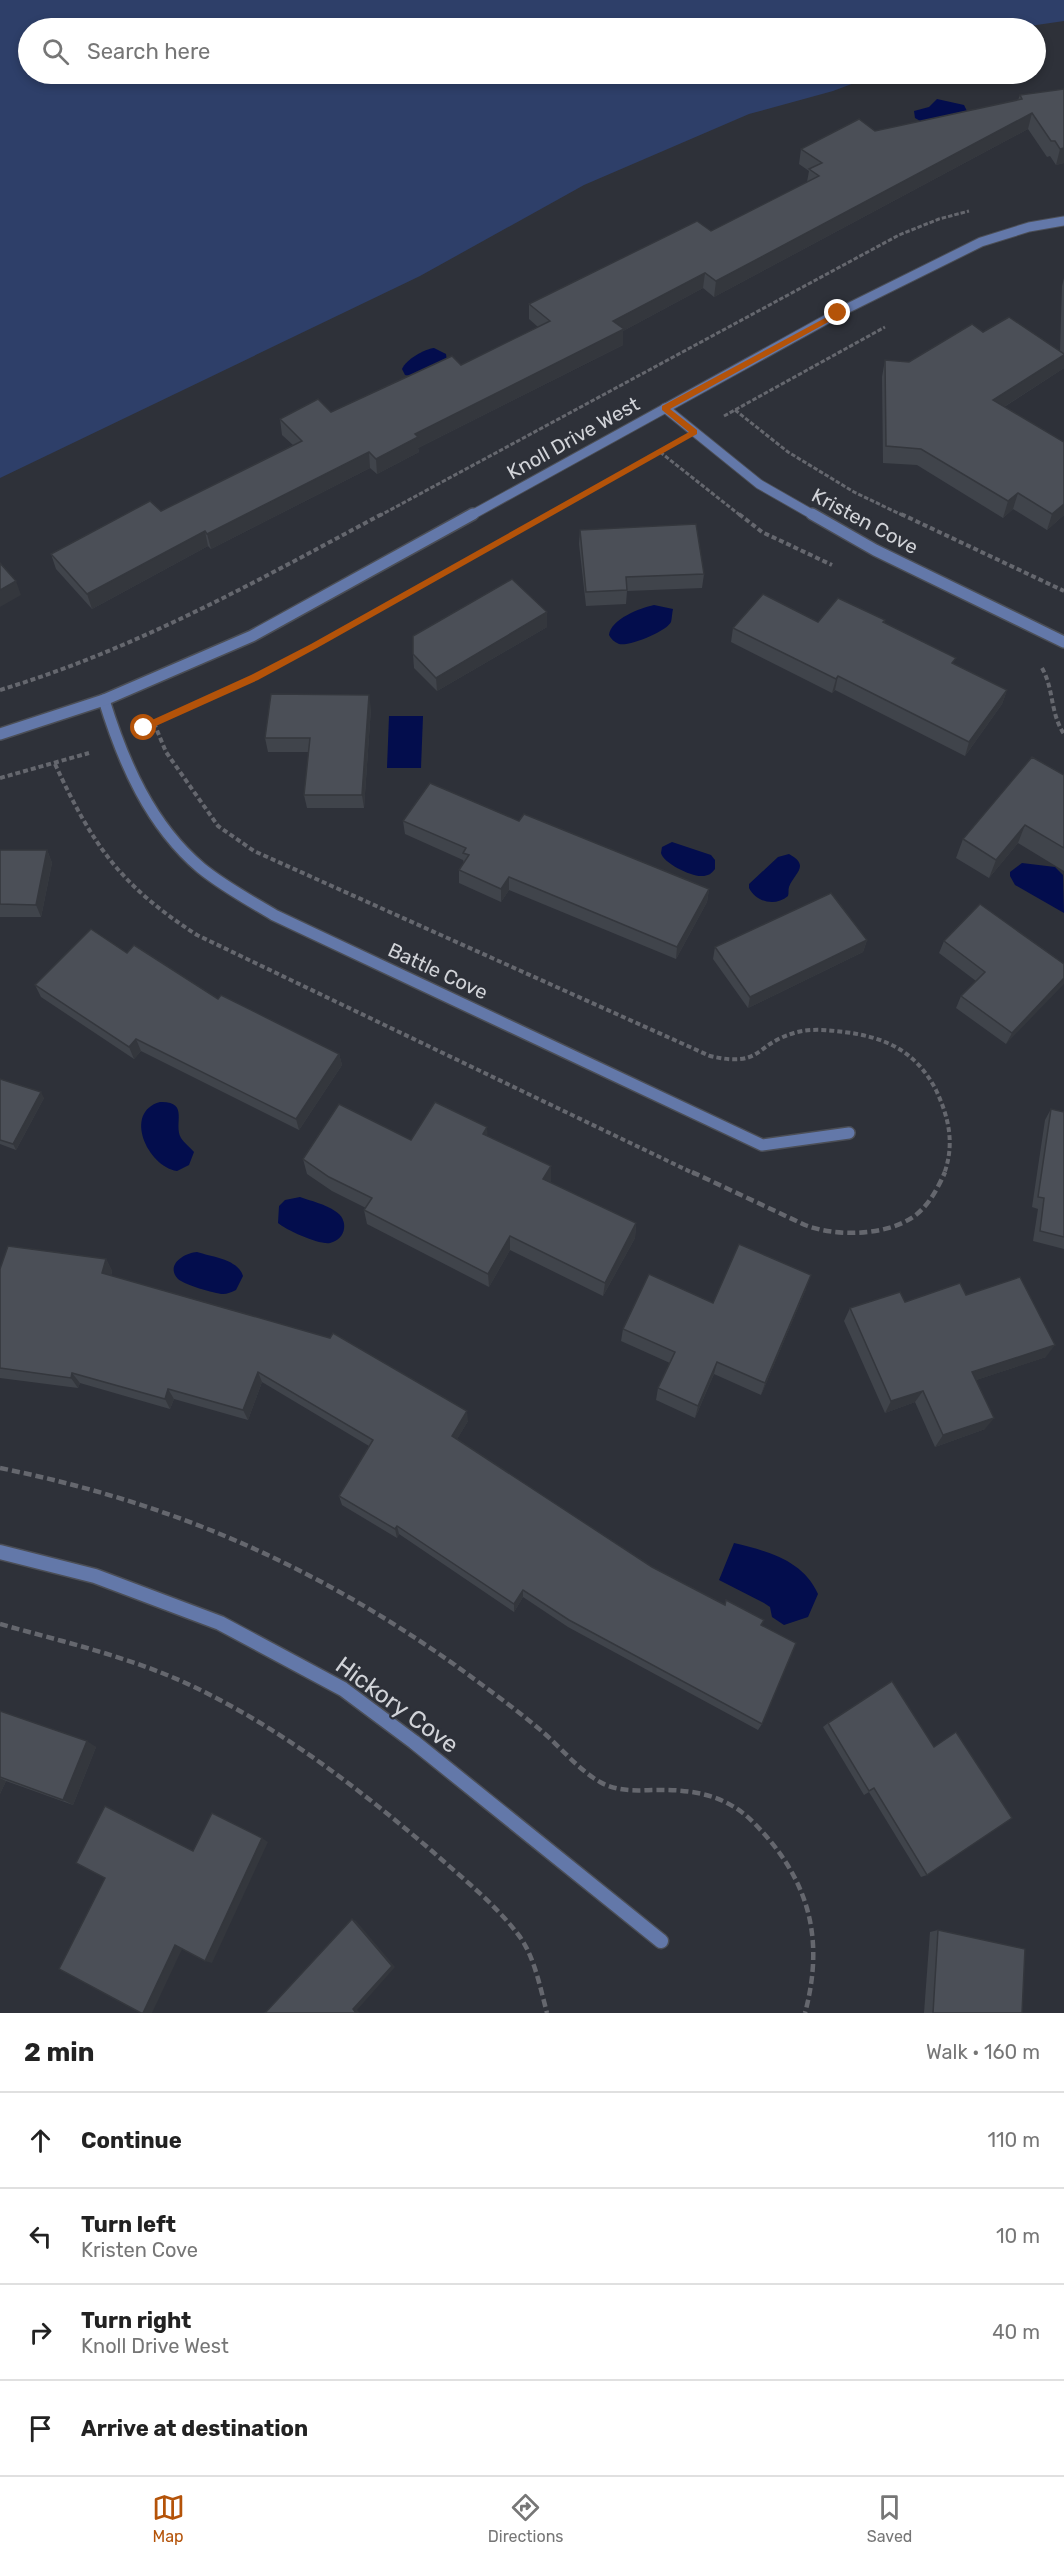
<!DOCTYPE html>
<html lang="en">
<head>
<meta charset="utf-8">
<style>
  body { margin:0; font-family:Rubik,sans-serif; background:#f6f6f6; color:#222 }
  .stop { position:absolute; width:18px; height:18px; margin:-14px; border:4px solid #b45309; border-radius:50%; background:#fff }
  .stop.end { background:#b45309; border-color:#fff; box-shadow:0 2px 6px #0008 }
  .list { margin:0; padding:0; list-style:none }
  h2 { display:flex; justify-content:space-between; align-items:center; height:78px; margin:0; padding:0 24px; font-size:26px }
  h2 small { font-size:20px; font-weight:400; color:#767676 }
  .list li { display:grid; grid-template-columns:39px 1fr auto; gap:18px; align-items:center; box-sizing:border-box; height:96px; padding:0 24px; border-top:2px solid #e0e0e0 }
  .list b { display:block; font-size:22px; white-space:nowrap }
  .list p { margin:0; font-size:20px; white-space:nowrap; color:#767676 }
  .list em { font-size:20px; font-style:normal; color:#767676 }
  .icon { flex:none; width:33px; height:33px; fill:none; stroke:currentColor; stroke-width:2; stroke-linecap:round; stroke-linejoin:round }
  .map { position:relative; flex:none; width:1064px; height:2013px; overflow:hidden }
  .search { position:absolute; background:#fff; box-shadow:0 3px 9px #0003; left:18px; right:18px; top:18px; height:66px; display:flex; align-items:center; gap:15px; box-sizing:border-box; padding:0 21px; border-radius:33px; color:#767676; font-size:22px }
  .sheet { height:462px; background:#fff }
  nav { display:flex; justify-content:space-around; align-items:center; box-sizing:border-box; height:84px; border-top:2px solid #e0e0e0; background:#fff; font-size:16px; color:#767676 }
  nav a { display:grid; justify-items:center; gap:3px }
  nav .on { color:#b45309 }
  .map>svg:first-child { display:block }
  .green { fill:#2e3f69 }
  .water { fill:#030d4d }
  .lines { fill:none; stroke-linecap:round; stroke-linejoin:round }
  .minor-far2-casing { stroke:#4b4e56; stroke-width:11 }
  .minor-far1-casing { stroke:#4b4e56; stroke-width:14 }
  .minor-casing { stroke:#4b4e56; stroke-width:17 }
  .path-far2 { stroke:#65676e; stroke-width:3; stroke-dasharray:4.5 2; stroke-linecap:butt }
  .path-far1 { stroke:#65676e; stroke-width:4; stroke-dasharray:5 3; stroke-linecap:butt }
  .path { stroke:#65676e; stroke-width:4.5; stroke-dasharray:8 4; stroke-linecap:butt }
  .minor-far2 { stroke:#6378a9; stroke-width:9 }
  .minor-far1 { stroke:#6378a9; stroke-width:11 }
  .minor { stroke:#6378a9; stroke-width:14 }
  .wall { fill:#40444b }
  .shaded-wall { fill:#34373d }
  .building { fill:#4b4f57; stroke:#34373d; stroke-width:1.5 }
  .route { fill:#b45309 }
  .labels { text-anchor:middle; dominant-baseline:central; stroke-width:4.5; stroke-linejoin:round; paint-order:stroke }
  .street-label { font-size:20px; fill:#d1d3d8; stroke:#2e3139 }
  .near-street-label { font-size:24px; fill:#d1d3d8; stroke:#2e3139 }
</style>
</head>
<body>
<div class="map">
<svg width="1064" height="2013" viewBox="0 0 1064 2013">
  <rect width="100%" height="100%" fill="#2e3139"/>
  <polygon class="green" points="0,0 1064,0 1064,21 1016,28 28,28 28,74 878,74 833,91 749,114 584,185 420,276 0,478"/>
  <g class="water">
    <polygon points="937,99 964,105 967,111 922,122 915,118 914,111 929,107"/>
    <path d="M 434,348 L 446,354 L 447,362 L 418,377 L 405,375 L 402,369 C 406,359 425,349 434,348 Z"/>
    <path d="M 654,605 L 673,609 C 672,613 672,618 671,622 C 667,631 629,647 619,644 C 614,642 611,639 609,635 C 611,619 640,608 654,605 Z"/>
    <polygon points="389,716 423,716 421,768 387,768"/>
    <path d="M 672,842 L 711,855 L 715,860 L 715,869 C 711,874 708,876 702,876 C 692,877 663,863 661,853 L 662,847 Z"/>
    <path d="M 789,854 C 811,866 794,873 789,887 C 788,890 789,893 788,896 C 775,907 756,902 749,888 L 749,884 L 778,857 Z"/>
    <polygon points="1022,863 1055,867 1063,875 1064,913 1015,885 1010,876 1010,872"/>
    <path d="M 160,1102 C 190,1101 173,1124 181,1138 C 184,1143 190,1147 194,1152 L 189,1165 L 177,1171 C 147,1166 123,1112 160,1102 Z"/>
    <path d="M 300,1197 C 311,1201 325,1204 335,1211 C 349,1219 347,1239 330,1243 C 319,1245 286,1230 278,1223 L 279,1206 L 285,1200 Z"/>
    <path d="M 197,1252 C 212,1257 238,1259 243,1276 L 236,1290 C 232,1292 227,1294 223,1294 C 215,1294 183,1284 178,1279 C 165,1265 184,1253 197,1252 Z"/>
    <path d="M 734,1543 C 767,1551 803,1560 818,1594 L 808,1617 L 784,1625 L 772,1617 L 770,1607 L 764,1603 L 719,1580 Z"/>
  </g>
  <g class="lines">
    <g class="minor-far2-casing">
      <g id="minor-far2">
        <polyline points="665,408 759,484 815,516"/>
        <polyline points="470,516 838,313 981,242 1029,227 1064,221"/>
      </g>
    </g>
    <g class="minor-far1-casing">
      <g id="minor-far1">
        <polyline points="812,514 875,550 1064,642"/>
        <path d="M 104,700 C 123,762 150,825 201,868 C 223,886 249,900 274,915 L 762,1145 L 849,1133"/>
        <polyline points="0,734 104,700 252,636 473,514"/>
      </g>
    </g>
    <g class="minor-casing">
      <polyline id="minor" points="0,1552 95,1576 220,1623 343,1689 414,1742 661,1941"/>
    </g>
    <g class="path-far2">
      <polyline points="735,410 788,452 854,492 904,516"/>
      <polyline points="724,416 885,327"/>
      <polyline points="660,452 741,516"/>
      <polyline points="379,516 899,235 939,219 969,211"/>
      <polyline points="546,516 667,448"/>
    </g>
    <g class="path-far1">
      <polyline points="739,514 762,532 832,565"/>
      <polyline points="901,514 1064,591"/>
      <path d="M 1042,668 C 1054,689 1050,713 1064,734"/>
      <path d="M 0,690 C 136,649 257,581 382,514"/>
      <path d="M 154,723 L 166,752 L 218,826 L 254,851 L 710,1056 C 763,1068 753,1045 794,1033 C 810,1028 828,1030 844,1032 C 885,1037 916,1051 936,1090 C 949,1118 955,1144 944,1174"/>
      <polyline points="145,727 254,677 314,646 549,514"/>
      <path d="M 55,764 C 93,846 121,886 197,935 L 695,1174"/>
      <polyline points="0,778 89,753"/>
    </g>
    <g class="path">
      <path d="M 692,1172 L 805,1225 C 836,1237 885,1236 913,1217 C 928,1207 938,1188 945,1172"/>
      <path d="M 0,1468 C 172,1503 312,1564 455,1665 C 485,1687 516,1709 544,1733 C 562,1749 579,1770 600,1782 C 616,1791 634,1791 652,1790 C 691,1789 726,1794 754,1823 C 809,1879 825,1938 805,2013"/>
      <path d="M 0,1624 C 64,1642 130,1657 190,1685 C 279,1727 357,1787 432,1851 C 461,1877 493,1902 517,1933 C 534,1954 540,1987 547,2013"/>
    </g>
    <use href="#minor-far2" class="minor-far2"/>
    <use href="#minor-far1" class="minor-far1"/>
    <use href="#minor" class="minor"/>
  </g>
  <g class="wall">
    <polygon points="1064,89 1064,163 1056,165 1050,156 1047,157 1028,129 714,297 703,288 623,331 623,345 418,448 419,452 377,474 370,468 211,549 208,546 92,609 56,569 51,554 161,511 293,445 282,435 280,419 331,412 461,365 538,327 529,319 529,304 711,231 807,182 809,171 799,164 801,149 875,131 1018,100 1020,95"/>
    <polygon points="1064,278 1064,368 1004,407 1064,515 1047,530 1013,509 1003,518 917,465 883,463 882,377 885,360 909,362 983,332 1060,351 1062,286"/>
    <polygon points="580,530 704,574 702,588 627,591 626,604 586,606 579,544"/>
    <polygon points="547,612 547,627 437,691 414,668 413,654"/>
    <polygon points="885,620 884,623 954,664 1007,690 1002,704 965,756 835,690 832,693 731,642 733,628 818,622"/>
    <polygon points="371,708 364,808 307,808 304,795 309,752 268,752 265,738"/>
    <polygon points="1064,775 1064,871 1018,843 989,878 956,858 963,839"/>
    <polygon points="403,821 519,821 709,889 707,902 676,959 509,890 501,902 459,883 459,870 464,863 463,860 405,834"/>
    <polygon points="0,850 47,850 52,863 41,917 0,917"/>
    <polygon points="867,940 863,952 748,1008 713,959 715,947"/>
    <polygon points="944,941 1064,964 1006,1044 956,1008 961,996 976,981 939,953"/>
    <polygon points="127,953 218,999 339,1054 342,1065 299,1130 141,1051 134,1059 41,997 35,985"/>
    <polygon points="0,1079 44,1098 16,1150 0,1144"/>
    <polygon points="1051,1109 1064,1112 1064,1249 1033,1241 1038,1209 1032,1207 1045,1120"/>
    <polygon points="488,1136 551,1166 551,1181 550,1182 636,1223 635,1238 603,1296 510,1250 489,1287 367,1224 364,1210 366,1208 332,1191 307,1174 303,1159 411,1140"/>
    <polygon points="106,1259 112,1271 111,1276 468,1421 457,1439 652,1567 761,1625 762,1724 758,1730 568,1627 523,1597 514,1612 399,1534 397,1538 342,1505 339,1496 369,1446 262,1382 248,1420 174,1399 170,1409 80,1383 78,1388 0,1378 0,1269"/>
    <polygon points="806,1289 761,1395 714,1374 695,1418 656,1400 658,1388 670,1363 621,1341 623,1329 713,1303"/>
    <polygon points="966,1295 1046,1357 976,1380 985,1429 935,1447 915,1402 885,1413 844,1321 850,1308"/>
    <polygon points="0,1711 96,1747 73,1805 6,1781 0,1794"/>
    <polygon points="828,1723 934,1747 927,1875 921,1877 869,1792 864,1795 823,1727"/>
    <polygon points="938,1930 1022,2013 924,2013 930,1932"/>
  </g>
  <g class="shaded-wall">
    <polygon points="1032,113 1028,129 714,297 716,281"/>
    <polygon points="1064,148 1064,163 1056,165 1060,149"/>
    <polygon points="705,273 703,288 623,331 623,345 418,448 419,452 377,474 376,459 415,434 613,321"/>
    <polygon points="1064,355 1064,368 988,417 993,400"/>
    <polygon points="369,452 370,468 211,549 207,534"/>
    <polygon points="1018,493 1013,509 1003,518 1008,501"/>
    <polygon points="1064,504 1064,515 1047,530 1052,514"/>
    <polygon points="205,531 208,546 92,609 87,594"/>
    <polygon points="16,581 21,595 0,607 0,590"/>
    <polygon points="547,612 547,627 437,691 436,678"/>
    <polygon points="838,676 835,690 832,693 836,679"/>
    <polygon points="1007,690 1002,704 965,756 969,742"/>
    <polygon points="369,695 371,708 364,808 362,795"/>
    <polygon points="1025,825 1018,843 989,878 996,860"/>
    <polygon points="47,850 52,863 41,917 36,905"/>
    <polygon points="509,877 509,890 501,902 501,889"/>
    <polygon points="709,889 707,902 676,959 677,947"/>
    <polygon points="867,940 863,952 748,1008 750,997"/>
    <polygon points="1064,978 1064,984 1006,1044 1012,1033"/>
    <polygon points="136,1039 141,1051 134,1059 129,1047"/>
    <polygon points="339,1054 342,1065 299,1130 296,1119"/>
    <polygon points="41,1092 44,1098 16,1150 13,1144"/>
    <polygon points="487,1127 488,1143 483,1134"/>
    <polygon points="551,1166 551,1181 543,1194 543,1179"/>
    <polygon points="636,1223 635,1238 603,1296 605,1283"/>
    <polygon points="510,1236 510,1250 489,1287 488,1274"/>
    <polygon points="106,1259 112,1271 108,1285 102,1273"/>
    <polygon points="811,1275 806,1289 761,1395 765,1383"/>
    <polygon points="1055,1345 1046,1357 964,1384 972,1372"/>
    <polygon points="717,1362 714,1374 695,1418 698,1406"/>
    <polygon points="258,1372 262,1382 248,1420 243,1410"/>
    <polygon points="72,1373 80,1383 78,1388 71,1378"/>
    <polygon points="168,1389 174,1399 170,1409 165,1399"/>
    <polygon points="923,1391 915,1402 885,1413 891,1401"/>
    <polygon points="467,1411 468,1421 453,1446 452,1436"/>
    <polygon points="994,1418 985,1429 935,1447 943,1435"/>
    <polygon points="397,1526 399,1534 397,1538 395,1529"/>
    <polygon points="523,1590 523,1597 514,1612 514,1604"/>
    <polygon points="87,1741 96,1747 73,1805 63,1800"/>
    <polygon points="0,1778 6,1781 0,1794"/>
    <polygon points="262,1838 268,1842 212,1963 205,1961"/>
    <polygon points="352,1919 356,1921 395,1967 357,2010 360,2013 356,2013 353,2009"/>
    <polygon points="175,1945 183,1947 152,2013 143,2013"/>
  </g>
  <g class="building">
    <polygon points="1064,89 1064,148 1060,149 1055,141 1051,141 1032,113 716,281 705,273 613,321 624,329 415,434 418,437 376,459 369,452 207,534 205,531 87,594 51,554 150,501 161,511 302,441 280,419 318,399 331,412 452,356 461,365 550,321 529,304 697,221 711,231 819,176 809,169 822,163 801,149 859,119 875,131 1022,99 1020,95"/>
    <polygon points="1009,317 1064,354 1064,355 993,400 1064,442 1064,504 1052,514 1018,493 1008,501 921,449 886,446 885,360 909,362 972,324 983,332"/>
    <polygon points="696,524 704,574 626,577 627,590 586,592 580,530"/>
    <polygon points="0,563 16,581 0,590"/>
    <polygon points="512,579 547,612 436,678 413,654 413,636"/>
    <polygon points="763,594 818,622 838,598 885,620 883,622 956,658 952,663 1007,690 969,742 838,676 836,679 733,628"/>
    <polygon points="271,694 369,695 362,795 304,795 310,738 265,738"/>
    <polygon points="1032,757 1064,775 1064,848 1025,825 996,860 963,839"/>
    <polygon points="430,783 519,821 524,814 709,889 677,947 509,877 501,889 459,870 469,855 463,853 466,848 403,821"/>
    <polygon points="0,850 47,850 36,905 0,904"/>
    <polygon points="831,893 867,940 750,997 715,947"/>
    <polygon points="980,904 1064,964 1064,978 1012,1033 961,996 985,972 944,941"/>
    <polygon points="91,929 127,953 134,945 218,999 221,995 339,1054 296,1119 136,1039 129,1047 35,985"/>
    <polygon points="0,1079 41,1092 13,1144 0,1140"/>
    <polygon points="435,1102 487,1127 483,1134 551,1166 543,1179 636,1223 605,1283 510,1236 488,1274 364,1210 372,1198 329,1177 303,1159 339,1104 411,1140"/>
    <polygon points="1051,1109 1064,1112 1064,1237 1040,1231 1044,1198 1038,1197"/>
    <polygon points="739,1244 811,1275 765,1383 717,1362 698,1406 658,1388 675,1352 623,1329 649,1274 713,1303"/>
    <polygon points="8,1246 106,1259 102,1273 330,1338 333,1333 467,1411 452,1436 652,1567 725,1605 726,1600 764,1620 761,1625 796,1643 762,1724 569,1620 523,1590 514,1604 397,1526 395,1529 339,1496 373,1440 258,1372 243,1410 168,1389 165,1399 72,1373 71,1378 0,1368 0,1269"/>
    <polygon points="1020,1277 1055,1345 972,1372 994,1418 943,1435 923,1391 891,1401 850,1308 900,1292 905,1302 960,1283 966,1295"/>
    <polygon points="892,1681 934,1747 956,1732 1012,1818 927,1875 874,1788 869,1791 828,1723"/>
    <polygon points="0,1711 87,1741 63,1800 0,1777"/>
    <polygon points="105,1806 193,1851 212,1813 262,1838 205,1961 175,1945 143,2013 141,2013 59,1969 105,1878 76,1863"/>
    <polygon points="352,1919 392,1966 353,2009 356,2013 265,2013"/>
    <polygon points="938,1930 1025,1949 1022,2013 933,2013"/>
  </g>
  <polygon class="route" points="838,311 841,312 841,315 670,409 697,430 697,434 317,648 258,680 147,730 141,730 141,725 251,675 311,644 689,432 662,410 662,406"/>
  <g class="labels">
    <g class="street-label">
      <text transform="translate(573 438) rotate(-29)">Knoll Drive West</text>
      <text transform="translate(865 521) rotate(28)">Kristen Cove</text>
      <text transform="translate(438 971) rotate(25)">Battle Cove</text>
    </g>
    <g class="near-street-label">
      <text transform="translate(397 1705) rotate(36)">Hickory Cove</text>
    </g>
  </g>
</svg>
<div class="stop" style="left:144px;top:728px"></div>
<div class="stop end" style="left:838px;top:313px"></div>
<div class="search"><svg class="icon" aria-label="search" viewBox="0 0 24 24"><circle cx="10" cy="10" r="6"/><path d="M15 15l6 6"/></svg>Search here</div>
</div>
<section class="sheet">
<h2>2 min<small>Walk · 160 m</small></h2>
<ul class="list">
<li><svg class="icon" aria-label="ahead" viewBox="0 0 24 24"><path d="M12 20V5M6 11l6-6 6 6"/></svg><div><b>Continue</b></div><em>110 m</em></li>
<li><svg class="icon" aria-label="left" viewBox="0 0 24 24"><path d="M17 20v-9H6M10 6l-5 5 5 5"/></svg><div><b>Turn left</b><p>Kristen Cove</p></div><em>10 m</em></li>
<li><svg class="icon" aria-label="right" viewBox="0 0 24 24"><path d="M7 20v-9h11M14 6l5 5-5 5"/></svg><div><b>Turn right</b><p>Knoll Drive West</p></div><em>40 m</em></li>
<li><svg class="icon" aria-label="arrive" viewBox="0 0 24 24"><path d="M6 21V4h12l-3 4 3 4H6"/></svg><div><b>Arrive at destination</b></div></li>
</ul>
</section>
<nav>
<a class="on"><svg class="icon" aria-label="map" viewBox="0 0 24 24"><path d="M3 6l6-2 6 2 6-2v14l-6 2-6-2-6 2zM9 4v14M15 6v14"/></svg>Map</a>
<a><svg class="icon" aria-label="directions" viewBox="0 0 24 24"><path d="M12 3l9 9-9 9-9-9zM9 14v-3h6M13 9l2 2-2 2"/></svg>Directions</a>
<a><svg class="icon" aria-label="saved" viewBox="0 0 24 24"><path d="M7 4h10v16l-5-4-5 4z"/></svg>Saved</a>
</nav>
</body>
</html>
